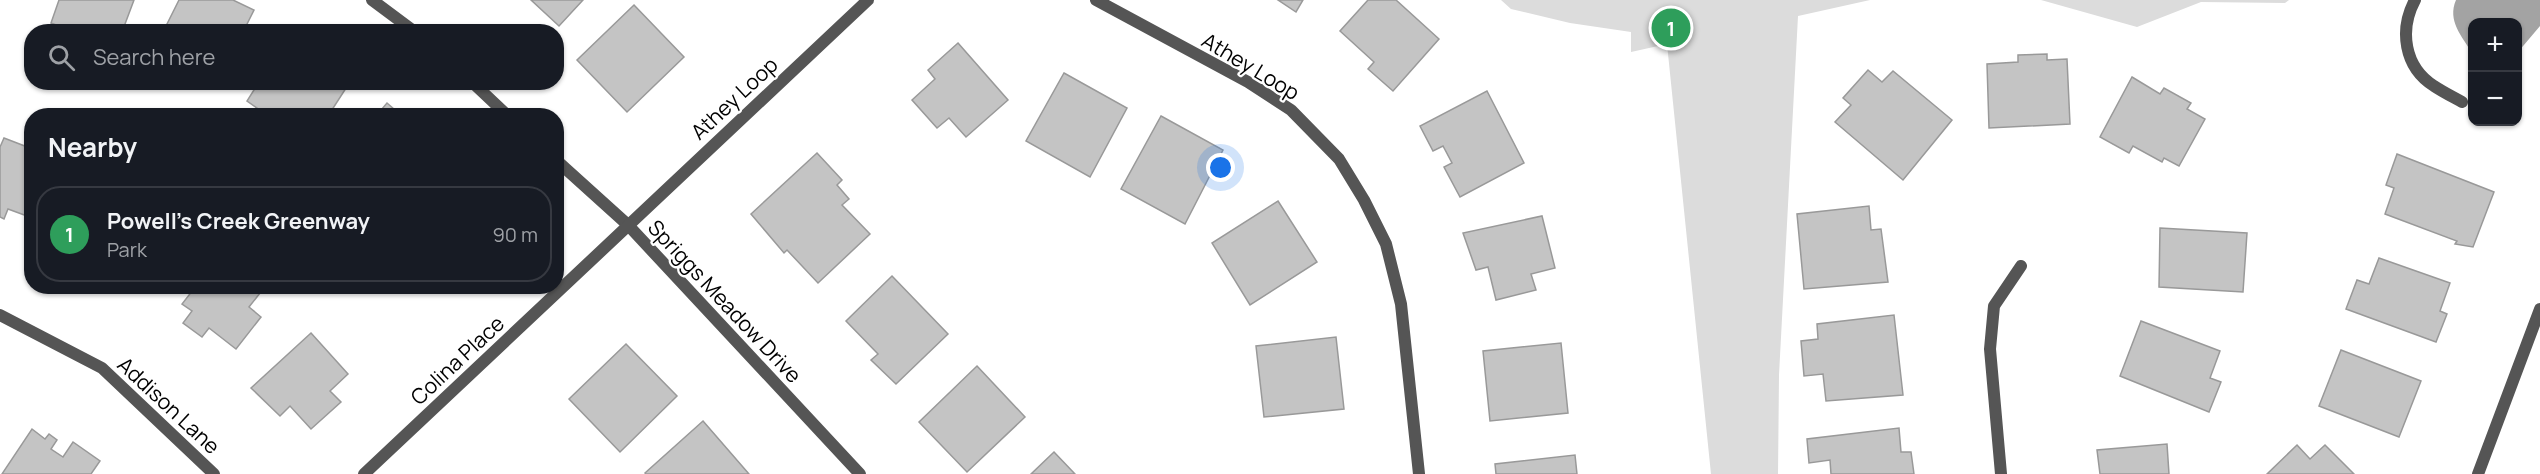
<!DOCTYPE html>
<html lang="en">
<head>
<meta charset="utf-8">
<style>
  body { margin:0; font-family:Manrope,sans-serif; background:#242831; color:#f1f3f6 }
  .controls { position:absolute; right:18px; top:18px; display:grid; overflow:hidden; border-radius:12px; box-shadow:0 2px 4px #0004 }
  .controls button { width:54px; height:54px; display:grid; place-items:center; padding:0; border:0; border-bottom:2px solid #363941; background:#171b24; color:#f1f3f6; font:30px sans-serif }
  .you { position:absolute; left:1221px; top:168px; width:21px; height:21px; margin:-15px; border:4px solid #fff; border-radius:50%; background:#1a73e8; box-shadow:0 0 0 9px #1a73e833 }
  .badge { display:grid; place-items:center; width:39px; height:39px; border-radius:50%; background:#858687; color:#fff; font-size:20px; font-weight:700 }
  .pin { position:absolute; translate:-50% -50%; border:3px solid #fff; box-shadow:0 2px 6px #0006 }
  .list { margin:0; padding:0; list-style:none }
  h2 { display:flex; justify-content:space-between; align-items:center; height:78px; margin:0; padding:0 24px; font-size:26px }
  h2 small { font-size:20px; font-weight:400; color:#9ea1a6 }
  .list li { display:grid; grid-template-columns:39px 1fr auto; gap:18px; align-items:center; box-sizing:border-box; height:96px; margin:0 12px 12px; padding:0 12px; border:2px solid #363941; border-radius:24px }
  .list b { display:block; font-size:22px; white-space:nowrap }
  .list p { margin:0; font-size:20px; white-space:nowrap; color:#9ea1a6 }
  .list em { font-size:20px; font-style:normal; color:#9ea1a6 }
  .icon { flex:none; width:33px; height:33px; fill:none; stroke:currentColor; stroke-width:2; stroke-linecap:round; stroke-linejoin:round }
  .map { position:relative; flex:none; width:2540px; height:474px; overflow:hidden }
  .search { position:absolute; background:#171b24; box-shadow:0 2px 4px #0004; left:24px; top:24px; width:540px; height:66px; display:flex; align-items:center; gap:15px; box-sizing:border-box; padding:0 21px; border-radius:24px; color:#9ea1a6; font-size:22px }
  .panel { position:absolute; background:#171b24; box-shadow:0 2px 4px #0004; left:24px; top:108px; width:540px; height:186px; border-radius:24px }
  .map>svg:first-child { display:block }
  .green { fill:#dcdcdc }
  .water { fill:#a3a3a3 }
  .building { fill:#c4c4c4; stroke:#999; stroke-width:1.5 }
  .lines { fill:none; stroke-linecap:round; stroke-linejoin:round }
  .service { stroke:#555; stroke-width:12 }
  .minor { stroke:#555; stroke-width:12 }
  .labels { text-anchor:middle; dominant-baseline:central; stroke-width:4.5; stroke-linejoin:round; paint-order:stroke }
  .street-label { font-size:21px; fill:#000; stroke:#fff }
</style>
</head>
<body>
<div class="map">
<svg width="2540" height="474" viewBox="0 0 2540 474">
  <rect width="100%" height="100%" fill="#fff"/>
  <g class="green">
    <polygon points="1501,0 1870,0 1798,16 1779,375 1778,474 1711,474 1667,44 1631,52 1631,32 1570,23 1511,9"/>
    <polygon points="2041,0 2289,0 2285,3 2201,2 2137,27"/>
  </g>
  <path class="water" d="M 2456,0 L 2540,0 L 2540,26 L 2518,52 L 2518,22 L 2472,22 L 2472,53 C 2462,36 2447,21 2456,0 Z"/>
  <g class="building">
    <polygon points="59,0 134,0 122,32 74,32 51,23"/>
    <polygon points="179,0 233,0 254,10 243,32 163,32"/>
    <polygon points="531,0 583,0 559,26"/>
    <polygon points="1278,0 1303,0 1296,12"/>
    <polygon points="1368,0 1396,0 1439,39 1393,91 1368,69 1374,62 1340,31"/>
    <polygon points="634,5 684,57 627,112 577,60"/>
    <polygon points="958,43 1008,100 966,137 949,118 937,128 912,100 935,79 928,70"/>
    <polygon points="2047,54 2047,60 2067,59 2070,124 1989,128 1987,64 2018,62 2018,55"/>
    <polygon points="1868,70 1882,82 1893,71 1952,120 1903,180 1835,122 1851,105 1843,98"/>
    <polygon points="1064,73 1127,108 1090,177 1026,141"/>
    <polygon points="2132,77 2160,94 2164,88 2191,103 2187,109 2205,119 2179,166 2164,158 2162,162 2133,146 2129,153 2100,137"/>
    <polygon points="259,82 350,82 328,116 268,116 247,101"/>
    <polygon points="1487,91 1524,163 1460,197 1444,167 1452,163 1443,146 1433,151 1420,126"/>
    <polygon points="387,103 402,116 376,116"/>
    <polygon points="1161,116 1223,150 1185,224 1121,189"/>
    <polygon points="4,138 30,148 32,145 32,225 25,222 27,216 8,209 4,219 0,217 0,147"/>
    <polygon points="817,153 842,180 837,185 849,199 842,205 870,234 818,283 787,250 784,253 751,214"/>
    <polygon points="2397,154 2494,192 2473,247 2455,244 2457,241 2385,214 2394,188 2386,185"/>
    <polygon points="1278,201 1317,262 1250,305 1212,243"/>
    <polygon points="1869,206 1871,230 1881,229 1888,282 1804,289 1797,214"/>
    <polygon points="1542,216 1555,268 1531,274 1536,290 1496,300 1488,267 1476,270 1463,233"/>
    <polygon points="2160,228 2247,233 2243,292 2159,287"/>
    <polygon points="2379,258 2450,283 2440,311 2447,314 2436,342 2346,309 2357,280 2369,284"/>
    <polygon points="892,276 948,334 896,384 871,360 878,354 846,321"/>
    <polygon points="196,286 264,288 249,307 261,317 236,349 209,328 202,337 183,323 192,311 182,304"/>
    <polygon points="1894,315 1903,395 1826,401 1823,374 1804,376 1801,341 1818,339 1817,324"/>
    <polygon points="2141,321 2220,351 2210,378 2221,382 2209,412 2120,376"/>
    <polygon points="311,333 348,374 330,391 341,402 311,429 290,406 280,416 251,388"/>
    <polygon points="1336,337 1344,409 1264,417 1256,346"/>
    <polygon points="1561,343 1568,413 1490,421 1483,351"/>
    <polygon points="626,344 677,396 620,452 569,399"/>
    <polygon points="2341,350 2421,381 2399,437 2319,406"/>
    <polygon points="977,366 1025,417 967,472 919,422"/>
    <polygon points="703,421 749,474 646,474 645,473"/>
    <polygon points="1899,428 1901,452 1911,452 1914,474 1831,474 1830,460 1809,463 1807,439"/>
    <polygon points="32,429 45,439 49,434 57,440 51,449 63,457 73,442 100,461 91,474 2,474"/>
    <polygon points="2167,444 2169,474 2100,474 2097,450"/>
    <polygon points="2297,445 2310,459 2325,445 2354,474 2267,474"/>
    <polygon points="1054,452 1075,474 1031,474"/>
    <polygon points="1575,455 1577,474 1496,474 1495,464"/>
  </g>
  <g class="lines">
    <path class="service" d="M 2415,0 C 2399,30 2404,67 2434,86 C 2443,92 2453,97 2462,102"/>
    <g class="minor">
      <polyline points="372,0 415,32"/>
      <polyline points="1096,0 1248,82 1291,110 1339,159 1364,200 1386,244 1401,304 1419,474"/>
      <polyline points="472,82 508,116"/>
      <polyline points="556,160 628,225 860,474"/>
      <polyline points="0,315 102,368 214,474"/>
      <polyline points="364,474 868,0"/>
      <polyline points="2001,474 1990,349 1994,306 2021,266"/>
      <polyline points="2478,474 2540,309"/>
    </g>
  </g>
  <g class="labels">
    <g class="street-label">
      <text transform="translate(1251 66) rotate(31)">Athey Loop</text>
      <text transform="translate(734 98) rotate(-43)">Athey Loop</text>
      <text transform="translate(725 301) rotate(47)">Spriggs Meadow Drive</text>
      <text transform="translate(457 360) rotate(-43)">Colina Place</text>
      <text transform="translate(169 405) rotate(43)">Addison Lane</text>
    </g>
  </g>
</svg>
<div class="controls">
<button>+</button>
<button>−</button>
</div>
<div class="you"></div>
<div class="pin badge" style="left:1671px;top:28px;background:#2e9e5b">1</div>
<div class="search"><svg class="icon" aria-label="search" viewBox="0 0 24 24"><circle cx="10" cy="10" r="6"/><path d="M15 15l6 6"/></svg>Search here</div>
<section class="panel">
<h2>Nearby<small></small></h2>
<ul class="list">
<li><span class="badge" style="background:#2e9e5b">1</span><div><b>Powell's Creek Greenway</b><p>Park</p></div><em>90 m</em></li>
</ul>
</section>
</div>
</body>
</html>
